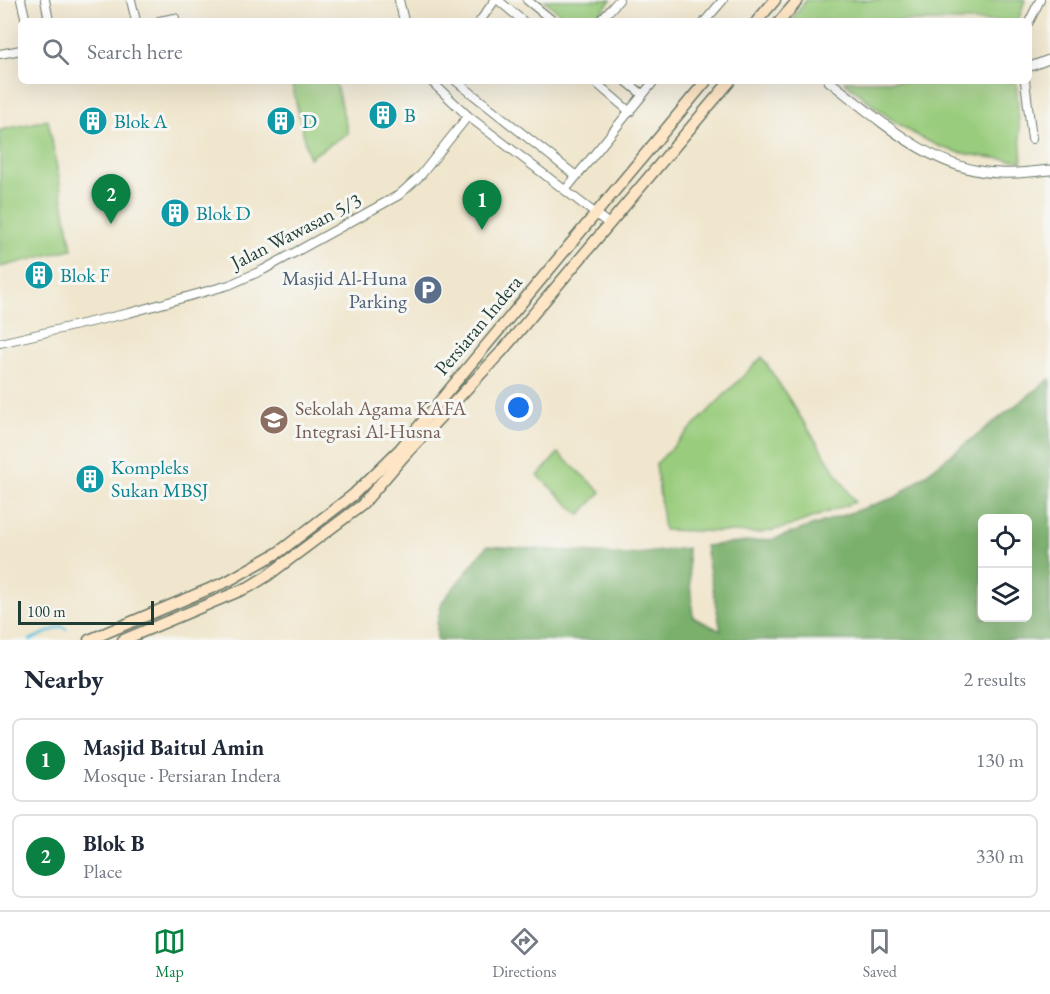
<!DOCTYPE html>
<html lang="en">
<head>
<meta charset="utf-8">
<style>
  body { margin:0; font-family:"EB Garamond",serif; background:#f2f2f3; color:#1f2937 }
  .controls { position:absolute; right:18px; bottom:18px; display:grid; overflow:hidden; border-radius:9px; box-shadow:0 6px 24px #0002 }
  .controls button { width:54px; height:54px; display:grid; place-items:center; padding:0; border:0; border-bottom:2px solid #e0e1e3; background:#fff; color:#1f2937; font:30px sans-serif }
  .scale { position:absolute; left:18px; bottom:15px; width:136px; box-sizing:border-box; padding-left:6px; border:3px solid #1f3d34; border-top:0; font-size:16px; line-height:21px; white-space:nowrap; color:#1f3d34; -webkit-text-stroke:4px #f6f6f2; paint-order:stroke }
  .you { position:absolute; left:519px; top:408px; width:21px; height:21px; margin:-15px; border:4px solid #fff; border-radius:50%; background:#1a73e8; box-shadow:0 0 0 9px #1a73e833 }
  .badge { display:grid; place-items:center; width:39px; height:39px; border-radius:50%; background:#0b8043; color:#fff; font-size:20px; font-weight:700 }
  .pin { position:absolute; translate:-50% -50px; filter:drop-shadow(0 2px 3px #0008) }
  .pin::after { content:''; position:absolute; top:32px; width:21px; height:18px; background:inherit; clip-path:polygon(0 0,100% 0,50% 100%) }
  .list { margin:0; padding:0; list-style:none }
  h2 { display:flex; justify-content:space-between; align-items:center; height:78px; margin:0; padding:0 24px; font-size:26px }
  h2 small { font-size:20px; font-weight:400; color:#747a83 }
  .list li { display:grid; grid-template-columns:39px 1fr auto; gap:18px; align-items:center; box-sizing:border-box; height:84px; margin:0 12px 12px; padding:0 12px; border:2px solid #e0e1e3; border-radius:9px }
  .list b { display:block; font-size:22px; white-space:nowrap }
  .list p { margin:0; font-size:20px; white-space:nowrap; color:#747a83 }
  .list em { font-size:20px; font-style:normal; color:#747a83 }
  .icon { flex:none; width:33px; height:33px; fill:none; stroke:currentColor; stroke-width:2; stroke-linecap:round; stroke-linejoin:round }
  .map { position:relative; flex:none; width:1050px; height:640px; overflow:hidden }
  .search { position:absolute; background:#fff; box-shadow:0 6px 24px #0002; left:18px; right:18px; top:18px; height:66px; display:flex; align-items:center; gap:15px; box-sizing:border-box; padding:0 21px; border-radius:9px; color:#747a83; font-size:22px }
  .sheet { height:270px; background:#fff }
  nav { display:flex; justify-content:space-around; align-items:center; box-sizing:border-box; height:84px; border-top:2px solid #e0e1e3; background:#fff; font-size:16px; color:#747a83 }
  nav a { display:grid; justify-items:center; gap:3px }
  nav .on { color:#0b8043 }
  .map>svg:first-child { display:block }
  .green { fill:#99cc7c; stroke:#5c8458; stroke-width:1.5 }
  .forest { fill:#7ab06c; stroke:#4c7650; stroke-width:1.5; fill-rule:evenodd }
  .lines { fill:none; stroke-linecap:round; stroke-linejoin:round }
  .stream { stroke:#62c2e0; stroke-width:3 }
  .minor-casing { stroke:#68786a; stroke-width:10 }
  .tertiary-casing { stroke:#68786a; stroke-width:11 }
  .secondary-casing { stroke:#68786a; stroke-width:13 }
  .minor { stroke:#fff; stroke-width:8 }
  .tertiary { stroke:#fff; stroke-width:9 }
  .secondary { stroke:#fde5c5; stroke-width:10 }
  .labels { text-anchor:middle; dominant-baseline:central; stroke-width:6; stroke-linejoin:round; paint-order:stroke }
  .culture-label { font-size:20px; fill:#0d838f; stroke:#f6f6f2; text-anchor:start }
  .street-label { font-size:20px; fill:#1f3d34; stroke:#f6f6f2 }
  .service-label { font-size:20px; fill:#4e5e75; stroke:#f6f6f2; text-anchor:end }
  .education-label { font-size:20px; fill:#785e54; stroke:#f6f6f2; text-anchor:start }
</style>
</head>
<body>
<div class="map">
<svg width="1050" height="640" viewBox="0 0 1050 640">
  <rect width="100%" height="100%" fill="#f6f6f2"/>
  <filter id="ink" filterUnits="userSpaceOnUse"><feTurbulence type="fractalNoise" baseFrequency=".0167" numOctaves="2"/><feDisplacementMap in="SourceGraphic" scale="12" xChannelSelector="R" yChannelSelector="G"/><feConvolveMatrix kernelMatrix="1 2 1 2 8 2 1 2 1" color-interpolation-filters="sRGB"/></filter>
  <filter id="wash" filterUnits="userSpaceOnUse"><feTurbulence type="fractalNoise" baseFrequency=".008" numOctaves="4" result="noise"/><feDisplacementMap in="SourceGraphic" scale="24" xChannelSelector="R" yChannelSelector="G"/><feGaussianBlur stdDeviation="1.35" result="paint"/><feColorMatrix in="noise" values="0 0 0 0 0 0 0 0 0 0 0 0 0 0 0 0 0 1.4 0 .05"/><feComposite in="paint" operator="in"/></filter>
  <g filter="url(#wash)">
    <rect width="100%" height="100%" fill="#f0e6cd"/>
    <g class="green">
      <polygon points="544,0 611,0 593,21 569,21"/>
      <polygon points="806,0 1025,0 1018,21 791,21"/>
      <polygon points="291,81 335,81 348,133 309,158"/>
      <path d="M 844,81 L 1016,81 L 1022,161 C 999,158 976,157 953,151 C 912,139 876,108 844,81 Z"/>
      <polygon points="48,120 72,249 0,267 0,130"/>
      <polygon points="762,357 855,502 787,527 761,533 664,530 656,464"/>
      <polygon points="558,453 601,492 580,515 538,476"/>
    </g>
    <path class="forest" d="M 1050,379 L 1050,640 L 437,640 L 437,624 L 442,602 L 487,546 L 628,555 L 687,548 L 693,617 L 721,631 L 705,546 L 774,539 L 896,497 ZM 982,518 L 1028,518 L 1028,618 L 982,618 Z"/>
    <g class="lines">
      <polyline class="stream" points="30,640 62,626 66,629"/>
    </g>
  </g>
  <g filter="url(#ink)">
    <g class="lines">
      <g class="minor-casing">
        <g id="minor">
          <polyline points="21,0 26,21"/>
          <polyline points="45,0 49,21"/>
          <polyline points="131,0 136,21"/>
          <polyline points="399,0 404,21"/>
          <polyline points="498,0 523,21"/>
          <polyline points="527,0 553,21"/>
          <polyline points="159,21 175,18"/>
          <polyline points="480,21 495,0"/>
          <polyline points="600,21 619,0"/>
          <polyline points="705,21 723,0"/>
          <polyline points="1029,22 1040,0"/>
          <polyline points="0,54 21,50"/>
          <polyline points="1029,67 1050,59"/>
          <polyline points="431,81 468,116 609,224"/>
          <polyline points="456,81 576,176"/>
          <polyline points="594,81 630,112"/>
          <polyline points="626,81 642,94"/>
          <polyline points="1025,81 1032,139"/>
          <polyline points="566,189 654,81"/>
          <polyline points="0,343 129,313 229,285 263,270 399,195 421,175 468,116"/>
        </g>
      </g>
      <g class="tertiary-casing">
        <path id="tertiary" d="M 829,81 C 878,119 934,172 1000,173 C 1016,174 1033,172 1050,170"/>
      </g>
      <g class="secondary-casing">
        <g id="secondary">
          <polyline points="757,21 775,0"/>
          <polyline points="780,21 798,0"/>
          <polyline points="89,640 228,581 279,552 353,495 400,449 706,81"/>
          <polyline points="123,640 249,587 267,576 362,505 403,457 503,350 730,81"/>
        </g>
      </g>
      <use href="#minor" class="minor"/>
      <use href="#tertiary" class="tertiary"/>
      <use href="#secondary" class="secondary"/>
    </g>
  </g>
  <defs>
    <g id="building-disc" transform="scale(1.5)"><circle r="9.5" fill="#0f9aa8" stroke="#f6f6f2"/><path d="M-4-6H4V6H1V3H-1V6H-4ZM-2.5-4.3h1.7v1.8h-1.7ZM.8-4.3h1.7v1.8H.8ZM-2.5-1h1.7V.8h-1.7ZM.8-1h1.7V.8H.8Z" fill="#fff"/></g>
    <g id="parking-disc" transform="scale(1.5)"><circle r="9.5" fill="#5c6f8a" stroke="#f6f6f2"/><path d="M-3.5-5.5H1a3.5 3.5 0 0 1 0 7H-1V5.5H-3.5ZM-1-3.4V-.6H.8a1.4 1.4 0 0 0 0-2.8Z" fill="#fff"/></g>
    <g id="school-disc" transform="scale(1.5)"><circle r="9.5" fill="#8d6e63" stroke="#f6f6f2"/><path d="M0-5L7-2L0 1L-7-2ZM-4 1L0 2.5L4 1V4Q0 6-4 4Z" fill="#fff"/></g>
  </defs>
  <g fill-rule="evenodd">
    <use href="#building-disc" x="383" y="115"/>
    <use href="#building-disc" x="93" y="121"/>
    <use href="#building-disc" x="281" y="121"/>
    <use href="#building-disc" x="175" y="213"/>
    <use href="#building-disc" x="39" y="275"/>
    <use href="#parking-disc" x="428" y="290"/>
    <use href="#school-disc" x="274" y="420"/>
    <use href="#building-disc" x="90" y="479"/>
  </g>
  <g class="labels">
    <g class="culture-label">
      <text x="404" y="115">B</text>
      <text x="114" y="121">Blok A</text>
      <text x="302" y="121">D</text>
      <text x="196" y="213">Blok D</text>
      <text x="60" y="275">Blok F</text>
      <text x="111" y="467">Kompleks<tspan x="111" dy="23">Sukan MBSJ</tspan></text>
    </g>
    <g class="street-label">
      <text transform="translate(296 231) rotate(-27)">Jalan Wawasan 5/3</text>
      <text transform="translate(478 325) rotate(-50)">Persiaran Indera</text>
    </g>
    <g class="service-label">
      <text x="407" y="278">Masjid Al-Huna<tspan x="407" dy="23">Parking</tspan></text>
    </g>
    <g class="education-label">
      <text x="295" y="408">Sekolah Agama KAFA<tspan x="295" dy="23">Integrasi Al-Husna</tspan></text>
    </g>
  </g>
</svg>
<div class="controls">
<button><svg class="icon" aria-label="locate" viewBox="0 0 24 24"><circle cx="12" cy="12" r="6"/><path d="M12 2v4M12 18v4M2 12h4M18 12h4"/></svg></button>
<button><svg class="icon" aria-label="layers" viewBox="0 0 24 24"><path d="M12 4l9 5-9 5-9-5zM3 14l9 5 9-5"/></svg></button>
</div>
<div class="scale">100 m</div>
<div class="you"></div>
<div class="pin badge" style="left:482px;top:230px">1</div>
<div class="pin badge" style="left:111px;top:224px">2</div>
<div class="search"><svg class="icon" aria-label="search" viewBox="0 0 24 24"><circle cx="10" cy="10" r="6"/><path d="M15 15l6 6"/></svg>Search here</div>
</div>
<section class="sheet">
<h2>Nearby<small>2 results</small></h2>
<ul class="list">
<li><span class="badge">1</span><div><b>Masjid Baitul Amin</b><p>Mosque · Persiaran Indera</p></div><em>130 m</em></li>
<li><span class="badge">2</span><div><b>Blok B</b><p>Place</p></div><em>330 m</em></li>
</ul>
</section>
<nav>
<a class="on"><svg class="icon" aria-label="map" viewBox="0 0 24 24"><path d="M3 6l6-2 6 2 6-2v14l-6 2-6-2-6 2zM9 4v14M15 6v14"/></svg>Map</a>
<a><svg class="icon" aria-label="directions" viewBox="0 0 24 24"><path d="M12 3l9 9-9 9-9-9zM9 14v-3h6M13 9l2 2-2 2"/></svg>Directions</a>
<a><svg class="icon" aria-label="saved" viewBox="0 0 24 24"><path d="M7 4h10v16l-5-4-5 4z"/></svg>Saved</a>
</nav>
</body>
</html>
